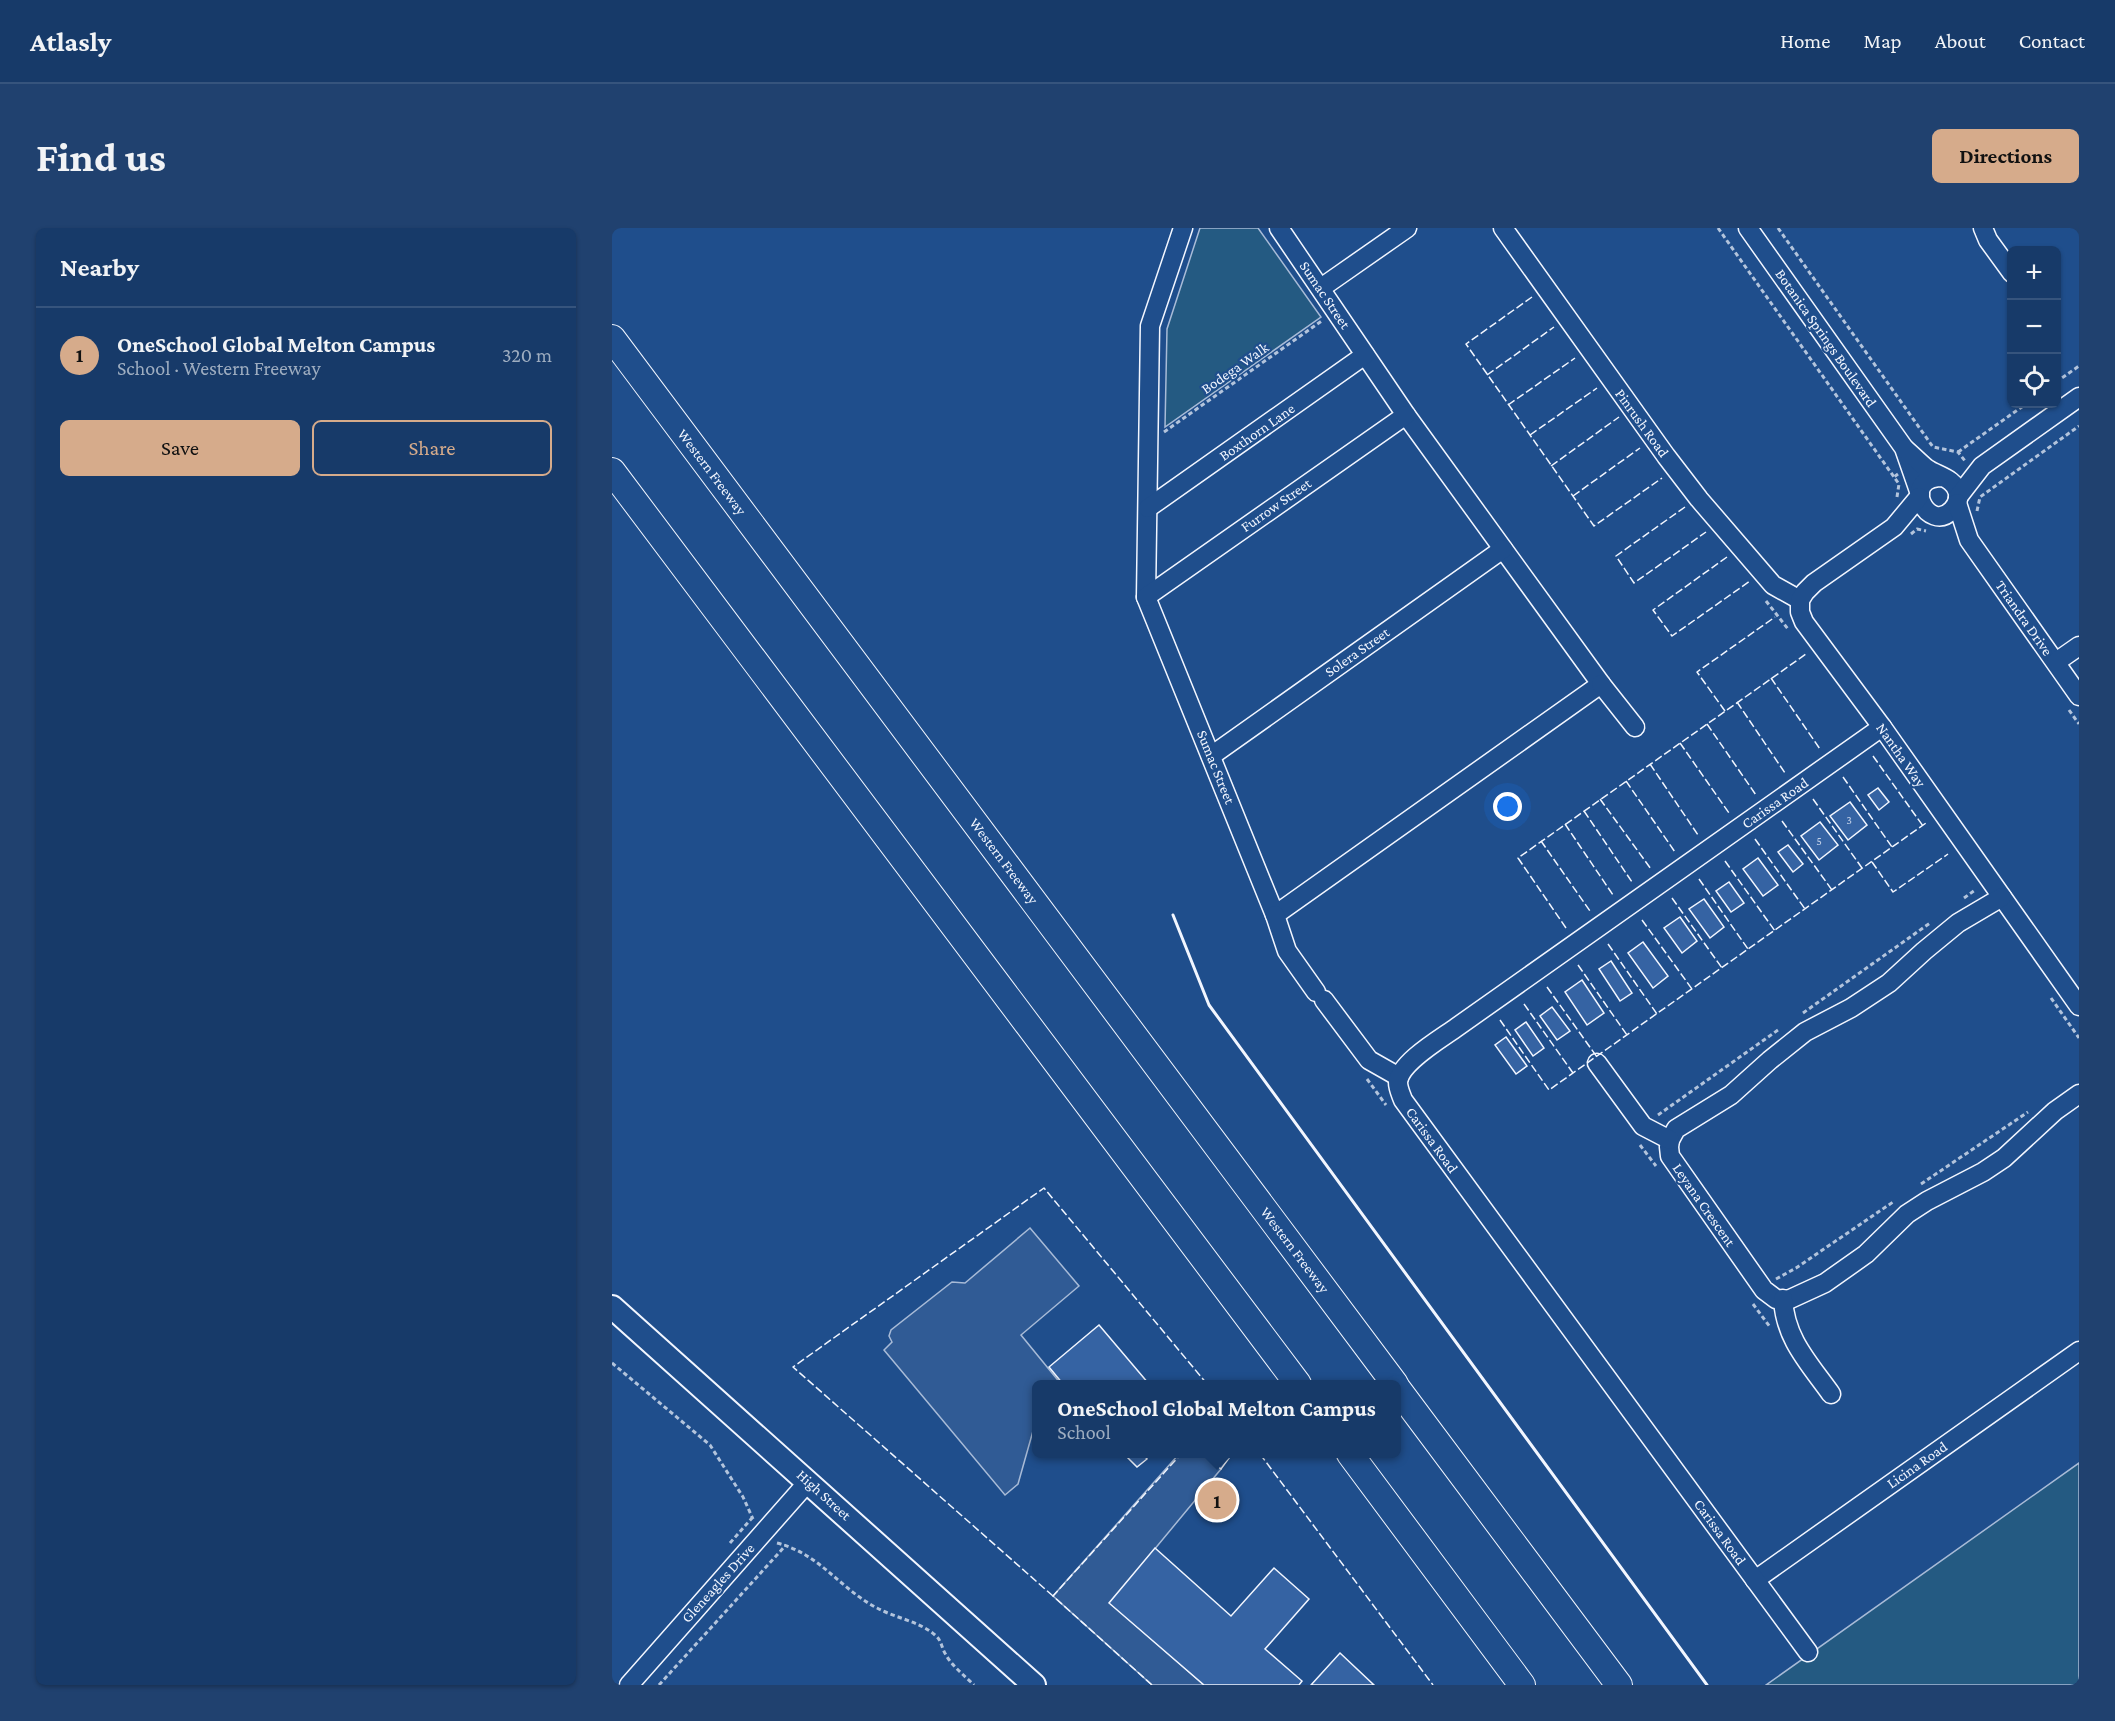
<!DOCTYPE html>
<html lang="en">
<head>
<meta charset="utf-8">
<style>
  body { margin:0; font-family:"Crimson Pro",serif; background:#20416f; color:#f1f3f6 }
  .controls { position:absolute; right:18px; top:18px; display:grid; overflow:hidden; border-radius:9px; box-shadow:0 2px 4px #0004 }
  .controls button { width:54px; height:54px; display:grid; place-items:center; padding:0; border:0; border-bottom:2px solid #36547d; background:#173a69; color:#f1f3f6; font:30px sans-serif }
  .you { position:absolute; left:896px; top:579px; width:21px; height:21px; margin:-15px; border:4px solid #fff; border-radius:50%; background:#1a73e8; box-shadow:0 0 0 9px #1a73e833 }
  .badge { display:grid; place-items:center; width:39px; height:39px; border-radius:50%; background:#d6ab8b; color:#111; font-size:20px; font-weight:700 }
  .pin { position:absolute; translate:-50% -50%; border:3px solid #fff; box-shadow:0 2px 6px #0006 }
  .popup { position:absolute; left:420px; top:1152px; width:369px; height:78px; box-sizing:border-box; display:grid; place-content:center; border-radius:9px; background:#173a69; filter:drop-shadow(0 2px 4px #0005); font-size:20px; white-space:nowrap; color:#9eadc0 }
  .popup b { font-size:22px; color:#f1f3f6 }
  .popup::after { content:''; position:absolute; left:50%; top:100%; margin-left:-12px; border:12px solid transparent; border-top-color:#173a69 }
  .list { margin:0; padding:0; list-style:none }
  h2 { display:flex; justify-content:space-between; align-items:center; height:78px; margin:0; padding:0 24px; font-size:26px }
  h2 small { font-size:20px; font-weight:400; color:#9eadc0 }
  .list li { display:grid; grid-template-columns:39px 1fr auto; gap:18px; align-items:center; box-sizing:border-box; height:96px; padding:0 24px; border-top:2px solid #36547d }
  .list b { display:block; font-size:22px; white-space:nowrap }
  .list p { margin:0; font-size:20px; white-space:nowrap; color:#9eadc0 }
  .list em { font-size:20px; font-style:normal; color:#9eadc0 }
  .actions { display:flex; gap:12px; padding:18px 24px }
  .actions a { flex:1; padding:14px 0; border:2px solid #d6ab8b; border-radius:9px; text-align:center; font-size:21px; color:#d6ab8b }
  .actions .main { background:#d6ab8b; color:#111 }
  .icon { flex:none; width:33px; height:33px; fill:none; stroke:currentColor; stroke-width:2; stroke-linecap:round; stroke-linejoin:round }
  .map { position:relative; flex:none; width:1467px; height:1457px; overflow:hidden; border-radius:9px }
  header { display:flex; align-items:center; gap:36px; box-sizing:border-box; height:84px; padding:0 30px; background:#173a69; border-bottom:2px solid #36547d }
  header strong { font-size:28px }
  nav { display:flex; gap:33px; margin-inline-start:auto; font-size:21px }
  .intro { display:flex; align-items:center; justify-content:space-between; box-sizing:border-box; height:144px; padding:0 36px }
  h1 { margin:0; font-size:42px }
  .button { padding:15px 27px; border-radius:9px; background:#d6ab8b; color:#111; font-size:21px; font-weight:700 }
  main { display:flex; gap:36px; padding:0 36px }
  aside { flex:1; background:#173a69; border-radius:9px; box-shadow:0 2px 4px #0004 }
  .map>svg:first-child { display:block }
  .green { fill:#245a82; stroke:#a8bbd7; stroke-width:1.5 }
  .parking { fill:#305b95; stroke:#a8bbd7; stroke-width:1.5 }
  .building { fill:#3563a3; stroke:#f2f6ff; stroke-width:1.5 }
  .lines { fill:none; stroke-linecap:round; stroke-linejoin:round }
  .minor-casing { stroke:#f2f6ff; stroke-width:21 }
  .major-casing { stroke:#f2f6ff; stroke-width:26 }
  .highway-casing { stroke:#f2f6ff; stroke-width:28 }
  .path { stroke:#b3c4dc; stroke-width:3; stroke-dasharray:4.5 3; stroke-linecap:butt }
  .minor { stroke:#1f4e8c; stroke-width:18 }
  .major { stroke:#1f4e8c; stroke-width:22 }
  .highway { stroke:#1f4e8c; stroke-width:26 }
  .fence { stroke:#f2f6ff; stroke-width:1.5; stroke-dasharray:8 3; stroke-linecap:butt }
  .wall { stroke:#f2f6ff; stroke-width:3 }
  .labels { text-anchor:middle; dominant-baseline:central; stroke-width:4.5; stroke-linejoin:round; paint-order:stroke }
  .number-label { font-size:12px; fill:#c3d1e8 }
  .street-label { font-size:15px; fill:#f2f6ff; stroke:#1f4e8c }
</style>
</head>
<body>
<header>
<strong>Atlasly</strong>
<nav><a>Home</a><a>Map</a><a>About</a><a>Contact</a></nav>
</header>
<div class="intro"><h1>Find us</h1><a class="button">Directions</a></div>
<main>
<aside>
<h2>Nearby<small></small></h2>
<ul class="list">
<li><span class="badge">1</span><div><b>OneSchool Global Melton Campus</b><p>School · Western Freeway</p></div><em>320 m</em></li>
</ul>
<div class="actions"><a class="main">Save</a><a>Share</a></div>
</aside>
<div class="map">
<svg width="1467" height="1457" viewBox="0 0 1467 1457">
  <rect width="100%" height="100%" fill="#1f4e8c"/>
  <g class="green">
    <polygon points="588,0 646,0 709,89 553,199 555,101"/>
    <polygon points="1467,1235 1467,1457 1154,1457"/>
  </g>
  <g class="parking">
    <polygon points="418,1000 467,1058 409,1107 449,1156 425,1156 425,1194 423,1196 406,1256 393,1267 272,1122 280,1114 277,1108 279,1102 340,1054 353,1055"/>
    <polygon points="567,1226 592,1226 609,1241 498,1375 592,1457 540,1457 441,1368"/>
  </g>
  <g class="building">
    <polygon points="1266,560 1277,574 1267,582 1256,567"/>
    <polygon points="1238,574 1255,597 1236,612 1218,588"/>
    <polygon points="1208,594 1226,617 1207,632 1189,608"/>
    <polygon points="1176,617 1191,636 1181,644 1166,624"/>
    <polygon points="1146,630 1166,657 1151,668 1131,641"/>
    <polygon points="1117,654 1132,675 1119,684 1104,663"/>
    <polygon points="1092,671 1112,699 1098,710 1077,681"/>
    <polygon points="1068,689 1085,713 1070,725 1052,700"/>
    <polygon points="1031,714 1056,748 1041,760 1016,725"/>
    <polygon points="999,733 1020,765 1008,773 987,741"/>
    <polygon points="970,752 992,785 975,797 953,764"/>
    <polygon points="940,779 958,803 945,812 928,788"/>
    <polygon points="914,794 932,820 921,828 903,802"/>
    <polygon points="894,809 915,838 904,846 883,817"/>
    <polygon points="487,1097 537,1156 451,1156 437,1139"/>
    <polygon points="512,1226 531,1226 535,1231 525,1239"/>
    <polygon points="592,1226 620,1226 609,1241"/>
    <polygon points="543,1320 619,1388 662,1340 697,1371 653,1421 690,1453 687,1457 592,1457 497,1375"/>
    <polygon points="728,1425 762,1457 699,1457"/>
  </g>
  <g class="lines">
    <g class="minor-casing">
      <g id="minor">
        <polyline points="571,0 538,98 534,369 663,687 989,456 794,187 667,0"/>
        <polyline points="891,0 1054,228 1087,271 1161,357 1188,372"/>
        <polyline points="1136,0 1292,220 1308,266"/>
        <polyline points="1371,0 1376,12 1400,45"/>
        <polyline points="709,60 795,0"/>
        <path d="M 1293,221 C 1300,227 1307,234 1314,240 C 1325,248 1343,250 1346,265 C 1347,272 1345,277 1340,282 C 1316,307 1286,249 1331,249"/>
        <polyline points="1307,269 1282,299 1202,355 1193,364 1188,372 1188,384 1192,394 1270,499 1467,778"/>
        <polyline points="1346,269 1370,238 1467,169"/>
        <polyline points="1345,275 1357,312 1467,468"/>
        <polyline points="536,280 753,127"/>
        <polyline points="534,369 794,187"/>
        <polyline points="1444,434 1467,418"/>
        <polyline points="989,456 1023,499"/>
        <polyline points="599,528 891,321"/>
        <polyline points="1390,669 1346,695 1312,723 1277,755 1239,780 1193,804 1158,832 1119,867 1064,901 1058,912 1057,919 1058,928 1152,1062 1164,1071 1176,1072 1213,1055 1254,1026 1295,986 1315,973 1371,944 1392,930 1443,883 1467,866"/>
        <polyline points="663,687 675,723 704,764"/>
        <polyline points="712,772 757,832 787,849"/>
        <polyline points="985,835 1031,898 1058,912"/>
        <path d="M 1171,1071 C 1173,1111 1197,1135 1219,1166"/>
        <polyline points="1143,1352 1467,1123"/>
        <path d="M 1196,1424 L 791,872 C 789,866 786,861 786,854 C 788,834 830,810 845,799 L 1270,499"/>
        <polyline points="17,1457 196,1254"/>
      </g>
    </g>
    <g class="major-casing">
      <polyline id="major" points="0,1079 422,1457"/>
    </g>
    <g class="highway-casing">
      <g id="highway">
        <polyline points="0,110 783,1156"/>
        <polyline points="0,243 686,1156"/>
        <polyline points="785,1160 1007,1457"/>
        <polyline points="738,1226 910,1457"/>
      </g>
    </g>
    <g class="path">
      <polyline points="1106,0 1282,249"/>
      <polyline points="1166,0 1321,219 1346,224 1353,233"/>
      <polyline points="1444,154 1467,138"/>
      <polyline points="552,204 711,92"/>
      <polyline points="1346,224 1414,176"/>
      <polyline points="1285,269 1287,256 1282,249 1286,246"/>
      <polyline points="1365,283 1368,269 1467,198"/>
      <polyline points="1299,306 1305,301 1314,303"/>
      <polyline points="1154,373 1176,401"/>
      <polyline points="1457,482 1467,496"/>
      <polyline points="1352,670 1363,662"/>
      <polyline points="1439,770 1467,810"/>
      <polyline points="1191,785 1318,695"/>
      <polyline points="755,851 774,877"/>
      <polyline points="1046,887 1166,802"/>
      <polyline points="1028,917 1044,938"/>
      <polyline points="1309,956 1416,884"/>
      <polyline points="1164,1051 1184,1040 1281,974"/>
      <polyline points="1141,1076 1158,1099"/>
      <polyline points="0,1135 98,1217 131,1269 141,1291"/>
      <polyline points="118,1315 140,1290"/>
      <path d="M 165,1315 C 208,1326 227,1360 265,1380 C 283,1390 307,1393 323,1407 C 330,1413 329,1419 334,1427 C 340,1438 353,1448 362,1457"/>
      <polyline points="47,1457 174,1317"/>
    </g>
    <use href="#minor" class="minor"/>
    <use href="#major" class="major"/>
    <use href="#highway" class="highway"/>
    <g class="fence">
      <polyline points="920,69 854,116 982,298 1050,250"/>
      <polyline points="875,147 942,99"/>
      <polyline points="896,177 963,130"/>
      <polyline points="918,207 985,160"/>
      <polyline points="939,238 1007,189"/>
      <polyline points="961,268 1028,220"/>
      <polyline points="1073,279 1004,328 1022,355 1094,304"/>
      <polyline points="1115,329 1041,382 1060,408 1138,353"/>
      <polyline points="1159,450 1208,521"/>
      <polyline points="1125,474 1173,545"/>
      <polyline points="1113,483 1085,444 1163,389"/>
      <polyline points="1095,496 1144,567"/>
      <polyline points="1068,515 1117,585"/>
      <polyline points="1261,528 1311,598"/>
      <polyline points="1038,536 1086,607"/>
      <polyline points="1231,549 1280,619"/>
      <polyline points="1014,553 1063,624"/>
      <polyline points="988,571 1039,641"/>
      <polyline points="1201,571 1250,640"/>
      <polyline points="972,583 1020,654"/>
      <polyline points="1170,593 1220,662"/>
      <polyline points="953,596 1001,667"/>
      <polyline points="1143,611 1193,681"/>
      <polyline points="929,613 978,683"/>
      <polyline points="1113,633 1163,703"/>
      <polyline points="1260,634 1281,664 1336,626"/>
      <polyline points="1087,651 1136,721"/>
      <polyline points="1060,670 1110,740"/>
      <polyline points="1030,692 1080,761"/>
      <polyline points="954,700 906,630 1194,426"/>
      <polyline points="996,716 1045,786"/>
      <polyline points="966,737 1015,807"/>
      <polyline points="935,759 985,829"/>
      <polyline points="912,776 961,845"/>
      <polyline points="888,792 937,862 1314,595"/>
      <polyline points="648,1226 821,1457"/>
      <polyline points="441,1368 181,1139 432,960 595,1156"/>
      <polyline points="540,1457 441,1368 569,1226"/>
    </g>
    <polyline class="wall" points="561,687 597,777 1095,1457"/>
  </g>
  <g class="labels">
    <g class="number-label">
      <text x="1237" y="592">3</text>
      <text x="1207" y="613">5</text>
    </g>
    <g class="street-label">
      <text transform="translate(713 67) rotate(56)">Sumac Street</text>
      <text transform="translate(1214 110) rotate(55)">Botanica Springs Boulevard</text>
      <text transform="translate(623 140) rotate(-35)">Bodega Walk</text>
      <text transform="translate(1030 195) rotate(54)">Pinrush Road</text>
      <text transform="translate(645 204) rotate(-35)">Boxthorn Lane</text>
      <text transform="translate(100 244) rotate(53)">Western Freeway</text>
      <text transform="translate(664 277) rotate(-35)">Furrow Street</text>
      <text transform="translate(1412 390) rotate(55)">Triandra Drive</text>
      <text transform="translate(745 424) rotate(-35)">Solera Street</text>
      <text transform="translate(1289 527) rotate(55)">Nantha Way</text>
      <text transform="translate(604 539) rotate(68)">Sumac Street</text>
      <text transform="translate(1163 575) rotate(-35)">Carissa Road</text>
      <text transform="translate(392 633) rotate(53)">Western Freeway</text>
      <text transform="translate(820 912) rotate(54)">Carissa Road</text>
      <text transform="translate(1092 977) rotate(55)">Leyana Crescent</text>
      <text transform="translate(683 1022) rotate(53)">Western Freeway</text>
      <text transform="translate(1305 1237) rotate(-35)">Licina Road</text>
      <text transform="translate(212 1267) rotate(42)">High Street</text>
      <text transform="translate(1108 1304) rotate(54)">Carissa Road</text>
      <text transform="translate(106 1355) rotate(-48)">Gleneagles Drive</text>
    </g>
  </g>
</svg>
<div class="controls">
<button>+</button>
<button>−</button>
<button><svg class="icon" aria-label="locate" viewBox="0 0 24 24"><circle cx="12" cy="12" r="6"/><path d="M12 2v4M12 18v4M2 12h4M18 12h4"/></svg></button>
</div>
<div class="you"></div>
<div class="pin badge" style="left:605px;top:1272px">1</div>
<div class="popup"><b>OneSchool Global Melton Campus</b>School</div>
</div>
</main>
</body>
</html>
